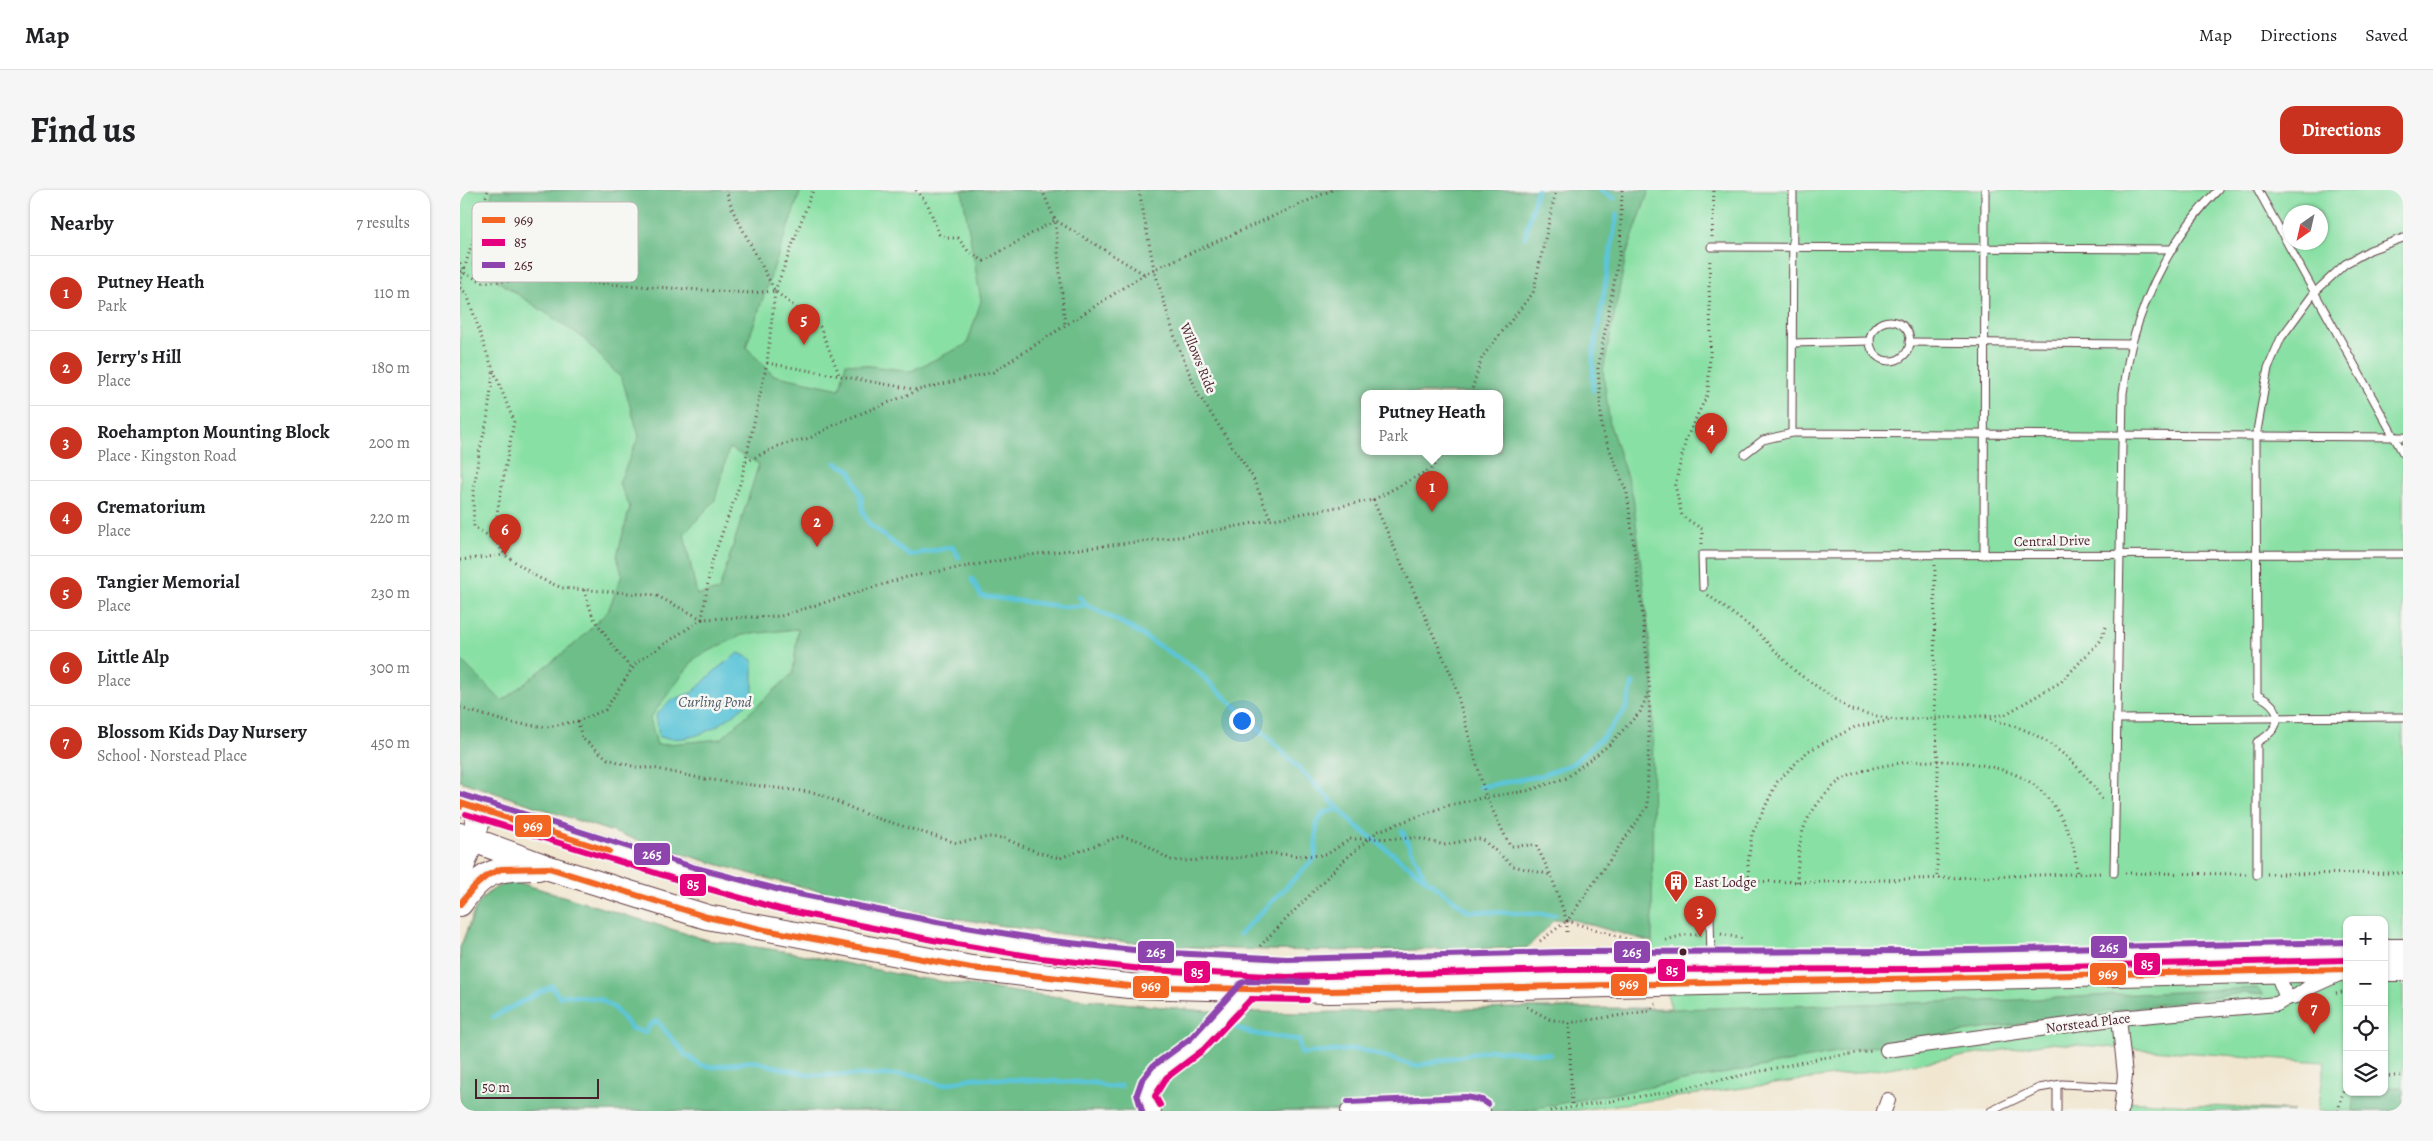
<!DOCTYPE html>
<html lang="en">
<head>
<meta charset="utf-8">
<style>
  body { margin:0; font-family:Alegreya,serif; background:#f6f6f6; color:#202124 }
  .controls { position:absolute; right:15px; bottom:15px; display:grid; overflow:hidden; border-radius:10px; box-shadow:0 1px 4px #0004 }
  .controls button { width:45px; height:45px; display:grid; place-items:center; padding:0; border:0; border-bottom:1px solid #e0e0e0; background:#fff; color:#202124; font:25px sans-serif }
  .compass { position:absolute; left:1823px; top:15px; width:45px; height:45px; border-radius:50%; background:#fff; box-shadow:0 1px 4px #0004; rotate:214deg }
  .scale { position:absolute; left:15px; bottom:12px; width:124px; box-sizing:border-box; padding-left:5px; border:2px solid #4a1f2b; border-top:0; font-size:14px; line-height:18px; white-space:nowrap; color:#4a1f2b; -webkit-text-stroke:4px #f6f6f2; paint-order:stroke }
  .you { position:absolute; left:781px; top:530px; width:18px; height:18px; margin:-12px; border:4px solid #fff; border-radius:50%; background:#1a73e8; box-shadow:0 0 0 8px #1a73e833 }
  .badge { display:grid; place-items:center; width:32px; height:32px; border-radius:50%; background:#c8321e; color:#fff; font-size:16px; font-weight:700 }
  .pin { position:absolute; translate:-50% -41px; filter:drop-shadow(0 1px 2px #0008) }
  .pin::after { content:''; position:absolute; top:26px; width:18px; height:15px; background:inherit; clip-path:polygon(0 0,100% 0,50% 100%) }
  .popup { position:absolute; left:901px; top:200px; width:142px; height:65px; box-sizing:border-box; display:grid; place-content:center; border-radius:10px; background:#fff; filter:drop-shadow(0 1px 4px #0005); font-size:16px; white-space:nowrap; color:#757577 }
  .popup b { font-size:19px; color:#202124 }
  .popup::after { content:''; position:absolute; left:50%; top:100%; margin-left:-10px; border:10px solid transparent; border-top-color:#fff }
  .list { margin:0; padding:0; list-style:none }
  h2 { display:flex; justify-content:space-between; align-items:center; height:65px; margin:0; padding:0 20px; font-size:21px }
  h2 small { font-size:16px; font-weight:400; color:#757577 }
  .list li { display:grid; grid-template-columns:32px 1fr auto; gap:15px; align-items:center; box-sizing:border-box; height:75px; padding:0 20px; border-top:1px solid #e0e0e0 }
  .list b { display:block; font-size:19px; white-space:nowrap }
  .list p { margin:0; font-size:16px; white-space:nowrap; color:#757577 }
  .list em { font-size:16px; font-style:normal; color:#757577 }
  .icon { flex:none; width:28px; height:28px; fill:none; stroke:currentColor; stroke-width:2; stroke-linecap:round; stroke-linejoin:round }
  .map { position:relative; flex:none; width:1943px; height:921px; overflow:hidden; border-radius:15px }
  header { display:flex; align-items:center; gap:30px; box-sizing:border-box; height:70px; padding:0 25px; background:#fff; border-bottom:1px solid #e0e0e0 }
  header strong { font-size:24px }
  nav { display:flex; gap:28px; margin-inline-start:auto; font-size:18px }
  .intro { display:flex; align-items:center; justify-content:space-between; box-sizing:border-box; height:120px; padding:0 30px }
  h1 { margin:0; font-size:35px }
  .button { padding:12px 22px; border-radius:15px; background:#c8321e; color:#fff; font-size:18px; font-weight:700 }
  main { display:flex; gap:30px; padding:0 30px }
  aside { flex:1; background:#fff; border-radius:15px; box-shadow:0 1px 4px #0004 }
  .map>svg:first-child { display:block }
  .green { fill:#89e0a4; stroke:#6a8068; fill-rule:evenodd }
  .forest { fill:#6ebe8a; stroke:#5c6e5a; fill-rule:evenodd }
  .water { fill:#5cc5d8; stroke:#537282 }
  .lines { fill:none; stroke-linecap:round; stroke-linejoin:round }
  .stream { stroke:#5cc5d8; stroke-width:5 }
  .lane-casing { stroke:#633d44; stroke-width:9 }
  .street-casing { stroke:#633d44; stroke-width:16 }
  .highway-casing { stroke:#633d44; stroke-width:26 }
  .path { stroke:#633d44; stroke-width:3; stroke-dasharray:1 4; stroke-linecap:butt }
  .lane { stroke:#fff; stroke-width:7 }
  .street { stroke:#fff; stroke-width:14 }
  .highway { stroke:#fff; stroke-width:24 }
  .bus-1-casing { stroke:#f6f6f2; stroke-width:10 }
  .bus-2-casing { stroke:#f6f6f2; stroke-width:10 }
  .bus-3-casing { stroke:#f6f6f2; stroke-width:10 }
  .bus-1 { stroke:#f26522; stroke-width:6 }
  .bus-2 { stroke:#e5007d; stroke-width:6 }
  .bus-3 { stroke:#8e44ad; stroke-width:6 }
  .bus-dot { fill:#4a1f2b; stroke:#f6f6f2; stroke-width:2 }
  .labels { text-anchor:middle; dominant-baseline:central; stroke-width:5; stroke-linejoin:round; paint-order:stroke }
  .street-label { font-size:14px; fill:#4a1f2b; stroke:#f6f6f2 }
  .poi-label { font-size:14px; fill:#4a1f2b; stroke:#f6f6f2; text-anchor:start }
  .water-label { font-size:15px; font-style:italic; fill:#505968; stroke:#f6f6f2 }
  .key { fill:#f6f6f2; stroke:#c2b6b6; stroke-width:1 }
  .key-label { font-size:14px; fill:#4a1f2b }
  .line-badge { stroke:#f6f6f2; stroke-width:2 }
  .badge-label { font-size:14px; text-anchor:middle; font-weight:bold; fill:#fff }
</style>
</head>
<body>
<header>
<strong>Map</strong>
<nav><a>Map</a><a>Directions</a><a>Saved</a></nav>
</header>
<div class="intro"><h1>Find us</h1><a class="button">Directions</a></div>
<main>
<aside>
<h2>Nearby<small>7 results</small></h2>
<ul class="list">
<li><span class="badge">1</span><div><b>Putney Heath</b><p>Park</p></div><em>110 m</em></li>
<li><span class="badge">2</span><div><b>Jerry's Hill</b><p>Place</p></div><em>180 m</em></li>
<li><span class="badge">3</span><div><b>Roehampton Mounting Block</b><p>Place · Kingston Road</p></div><em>200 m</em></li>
<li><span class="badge">4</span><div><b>Crematorium</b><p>Place</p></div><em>220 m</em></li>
<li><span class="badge">5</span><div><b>Tangier Memorial</b><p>Place</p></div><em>230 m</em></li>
<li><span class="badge">6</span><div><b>Little Alp</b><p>Place</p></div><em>300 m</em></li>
<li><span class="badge">7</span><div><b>Blossom Kids Day Nursery</b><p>School · Norstead Place</p></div><em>450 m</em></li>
</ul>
</aside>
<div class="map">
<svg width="1943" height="921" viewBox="0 0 1943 921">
  <rect width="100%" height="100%" fill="#f6f6f2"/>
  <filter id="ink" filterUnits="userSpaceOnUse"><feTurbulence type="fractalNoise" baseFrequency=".02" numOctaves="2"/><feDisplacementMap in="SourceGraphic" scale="10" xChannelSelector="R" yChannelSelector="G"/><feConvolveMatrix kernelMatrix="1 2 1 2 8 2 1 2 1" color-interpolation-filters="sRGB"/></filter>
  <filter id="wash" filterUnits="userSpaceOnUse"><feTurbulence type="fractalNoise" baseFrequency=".0096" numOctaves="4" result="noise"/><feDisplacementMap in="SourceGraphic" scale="20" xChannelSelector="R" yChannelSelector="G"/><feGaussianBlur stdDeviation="1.12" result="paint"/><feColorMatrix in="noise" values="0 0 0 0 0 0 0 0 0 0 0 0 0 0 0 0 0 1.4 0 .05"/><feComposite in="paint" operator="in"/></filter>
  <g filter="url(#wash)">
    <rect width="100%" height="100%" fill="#f1e7d1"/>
    <g class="green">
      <path d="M 0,0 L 1943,0 L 1943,921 L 1858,921 L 1865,872 L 1589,853 L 1396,883 L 1111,921 L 0,921 L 0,758 L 14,720 L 26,704 L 43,694 L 63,694 L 247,750 L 330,762 L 451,787 L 569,804 L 745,821 L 839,823 L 1061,818 L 1211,818 L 1192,752 L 1110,729 L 1095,730 L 1067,758 C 934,760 800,765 668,752 C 550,739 433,720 318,691 C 210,663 105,626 0,591 ZM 1830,22 L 1860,22 L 1860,52 L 1830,52 ZM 904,203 L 1040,203 L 1040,261 L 904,261 ZM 1887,730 L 1924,730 L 1924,902 L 1887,902 Z"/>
      <polygon points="1666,911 1834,921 1665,921"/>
    </g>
    <g class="forest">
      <path d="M 33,0 L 341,0 L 286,157 L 313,185 L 380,199 L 386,173 L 451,181 L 507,154 L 521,111 L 502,0 L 1189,0 L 1166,66 L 1143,181 L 1150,235 L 1173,306 L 1193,481 L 1192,752 L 1110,729 L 1095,730 L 1067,758 C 934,760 800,765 668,752 C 550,739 433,720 318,691 C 210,663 105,626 0,591 L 0,469 L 42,511 L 117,452 L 148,421 L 162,385 L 157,366 L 170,317 L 159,293 L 179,246 L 162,189 L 122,147 L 12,74 ZM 1040,203 L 1040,261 L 904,261 L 904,203 ZM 269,258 L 299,274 L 259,400 L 237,405 L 224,344 L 255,310 ZM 338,439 L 333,483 L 261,549 L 197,555 L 190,528 L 235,468 L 282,445 Z"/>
      <polygon points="51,692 63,694 247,750 330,762 451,787 569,804 745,821 839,823 1061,818 1212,819 1556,810 1797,798 1804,805 1782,803 1459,848 1059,921 0,921 0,758 19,712 35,698"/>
      <polygon points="1924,897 1943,897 1943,921 1892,921 1894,902 1924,902"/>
    </g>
    <path class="water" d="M 279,463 L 293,470 L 293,508 C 266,532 238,555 199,547 L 196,525 L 210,511 L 233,502 L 258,478 Z"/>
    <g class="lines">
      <g class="stream">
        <polyline points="1140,0 1154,8"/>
        <polyline points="1065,47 1077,0"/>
        <polyline points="1133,200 1133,168 1157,24"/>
        <polyline points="376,273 390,280 401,306 403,323 410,335 449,365 493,357 499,367"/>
        <polyline points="512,389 521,406 605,417 627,415"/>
        <polyline points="619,406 627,415 668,436 734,478 812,551 896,636 1008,721 1095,725"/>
        <polyline points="1020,597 1080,586 1112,574 1144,546 1165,521 1173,493"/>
        <polyline points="942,641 966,690"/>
        <polyline points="780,744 855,668 857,634 863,623 878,619"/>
        <polyline points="33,827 92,796 99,807 105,805 140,809 154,818 171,838 185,843 190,835 197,831 225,864 240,875 254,877 292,871 350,885 454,885 481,895 513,888 635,893 646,897 661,896"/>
        <path d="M 776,837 C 794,847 818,846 839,850 L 841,864 L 898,859 L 956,876 L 1030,860 L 1090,864"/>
      </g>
    </g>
  </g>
  <g filter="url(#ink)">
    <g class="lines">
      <g class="lane-casing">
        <g id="lane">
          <polyline points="1333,0 1332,243 1943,247"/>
          <polyline points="1798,0 1943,263"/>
          <polyline points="1251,57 1713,59"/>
          <circle cx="1430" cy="151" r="20"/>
          <polyline points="1449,152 1672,154"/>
          <polyline points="1333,153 1410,151"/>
          <polyline points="1285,264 1303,250 1332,243"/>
          <polyline points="1524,365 1525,0"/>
          <polyline points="1243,397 1242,365 1943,364"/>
          <polyline points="1657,529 1943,527"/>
          <path d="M 1654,683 L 1663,203 C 1666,186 1668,169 1672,153 C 1687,98 1717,40 1758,0"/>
          <path d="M 1797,685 L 1797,552 C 1823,538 1825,518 1797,505 L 1796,247 L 1808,178 L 1821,148 L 1854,103 L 1885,74 L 1910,60 L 1943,48"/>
          <polyline points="1250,727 1251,767"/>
          <polyline points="1597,895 1597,921"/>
          <polyline points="1531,921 1579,898 1602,894 1663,897"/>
        </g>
      </g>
      <g class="street-casing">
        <g id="street">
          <polyline points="1816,781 1827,808"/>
          <polyline points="1659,828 1665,885 1661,921"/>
          <polyline points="1427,860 1659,828 1817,814 1827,808 1837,806 1848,798 1879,784"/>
          <path d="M 694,921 C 685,913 683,905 690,894 C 700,876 722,868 737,854 C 754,837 770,817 787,800"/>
          <polyline points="888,921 1006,916 1019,918 1023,921"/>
          <polyline points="1424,921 1428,910"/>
        </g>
      </g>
      <g class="highway-casing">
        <g id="highway">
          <polyline points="0,613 234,686 322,710 475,741 582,759 691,771 827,778 1104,771 1461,770 1887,761"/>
          <polyline points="0,645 89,678 247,727 511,778 669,796 870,801 1887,779"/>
          <polyline points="0,683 17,634"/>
          <path d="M 0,714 C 25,678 37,679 78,678"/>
          <polyline points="1924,761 1943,761"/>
          <polyline points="1924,779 1943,779"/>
        </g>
      </g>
      <g class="path">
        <polyline points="456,0 468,15 479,44 487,48 498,48 508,61 524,71 595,30 605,136"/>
        <polyline points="582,0 595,30 684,84"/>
        <polyline points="679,0 694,79 716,151 738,204 792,286 811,330"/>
        <polyline points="1252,47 1254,0"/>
        <polyline points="0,73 4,81"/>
        <polyline points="0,81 23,92 83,90 290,103 315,101 360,137 379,184"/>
        <polyline points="0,93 28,0"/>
        <polyline points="0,98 7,104 27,164 54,231 37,323 35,350 45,365 77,387 102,398 195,405 242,429 251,374 281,291 307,173 315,101 273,21 266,0"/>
        <polyline points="315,101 353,0"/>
        <polyline points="307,173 458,200 533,182 688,82 872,0"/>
        <polyline points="33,182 27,231 19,263 13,308 14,337 35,350"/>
        <polyline points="1011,203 1022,167 1073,103 1096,0"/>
        <polyline points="286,272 320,255 350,248 380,232 457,201"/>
        <polyline points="913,310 993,489 1026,607 1050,656 1076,655 1091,685 1107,731 1187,617 1190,501 1182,420 1167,303 1142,240 1138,178 1160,61 1162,0"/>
        <polyline points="1242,354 1242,339 1222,326 1215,295 1226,249 1248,203 1251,146 1249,96 1250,68"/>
        <polyline points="0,370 45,365"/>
        <polyline points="1475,375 1474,510 1478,572 1477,687"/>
        <polyline points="124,400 133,427 155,459 172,479"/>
        <polyline points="1248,405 1296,441 1336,482 1391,520 1434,530 1544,525 1601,492 1640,451 1647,434"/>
        <polyline points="0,518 51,533 87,537 118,531 145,520 176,473 242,429 321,426 447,387 577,364 726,346 913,310 971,279 985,261"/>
        <path d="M 1526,527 C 1539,532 1554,535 1567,541 C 1598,555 1626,582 1643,611"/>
        <polyline points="118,531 122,548 148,569 179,578 193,578 244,589 357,603 410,626 497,653 529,647 543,648 577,662 600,668 661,646 681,651 710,670 724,671 776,668 809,663 841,666 866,665 890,649 957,648 984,655 1014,649 1022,649 1053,676 1091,685"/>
        <polyline points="1665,683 1786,684"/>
        <polyline points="1807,684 1943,683"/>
        <polyline points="1249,691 1361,692 1643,683"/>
        <polyline points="1289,691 1288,673 1292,644 1317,592 1348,561 1395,537 1431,530"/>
        <path d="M 1337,692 C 1338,670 1338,641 1352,622 C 1359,611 1371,596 1383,589 C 1429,564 1546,562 1583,603 C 1605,626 1616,653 1617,685"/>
        <polyline points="1107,731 1171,750"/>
        <polyline points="1107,731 1107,744"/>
        <polyline points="1261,744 1284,749"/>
        <polyline points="1206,750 1224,745 1241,744"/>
        <polyline points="1080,751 1107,731"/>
        <polyline points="800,756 881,673 918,641 986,616 1026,607 1067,601 1106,588 1149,555 1180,522 1188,503"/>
        <polyline points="1876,803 1887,801"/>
        <polyline points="1067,817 1089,829 1109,833 1189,821 1196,814"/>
        <polyline points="1109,833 1112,917"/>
        <polyline points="1924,886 1943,886"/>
        <polyline points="1090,921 1201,903 1361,868 1413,861"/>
        <polyline points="1878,921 1887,886"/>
      </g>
      <use href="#lane" class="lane"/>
      <use href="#street" class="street"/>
      <use href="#highway" class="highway"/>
      <g class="bus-1-casing">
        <g id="bus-1">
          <polyline points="0,617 1,613 149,661"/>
          <polyline points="0,714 14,697 28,685 41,679 89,678 247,727 305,740 511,778 669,796 870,801 1887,779"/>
        </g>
      </g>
      <g class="bus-2-casing">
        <g id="bus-2">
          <polyline points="6,624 231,694 320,719 473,750 581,768 691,780 827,787 1104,780 1461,779 1887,770"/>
          <polyline points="700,915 695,906 706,888 743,860 791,809 847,810"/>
        </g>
      </g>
      <g class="bus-3-casing">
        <g id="bus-3">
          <polyline points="0,604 236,678 324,701 477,732 583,750 692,762 827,769 1104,762 1461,761 1887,752"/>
          <polyline points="888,912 1006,907 1022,910 1028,914"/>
          <polyline points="682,921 677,904 682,890 693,876 731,848 781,793 787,791 847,792"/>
        </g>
      </g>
      <use href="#bus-1" class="bus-1"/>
      <use href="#bus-2" class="bus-2"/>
      <use href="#bus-3" class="bus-3"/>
    </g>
  </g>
  <defs>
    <g id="building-pin" transform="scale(1.25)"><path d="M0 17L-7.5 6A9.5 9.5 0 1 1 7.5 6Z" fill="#c8321e" stroke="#f6f6f2"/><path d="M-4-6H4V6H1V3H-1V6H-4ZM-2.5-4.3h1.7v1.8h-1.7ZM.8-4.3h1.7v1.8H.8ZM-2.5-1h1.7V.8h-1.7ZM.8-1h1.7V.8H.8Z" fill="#fff"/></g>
  </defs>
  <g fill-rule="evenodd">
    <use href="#building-pin" x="1216" y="692"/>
  </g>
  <circle class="bus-dot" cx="1223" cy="762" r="4.5"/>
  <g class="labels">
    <g class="street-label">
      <text transform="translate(738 168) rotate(68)">Willows Ride</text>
      <text transform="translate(1592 351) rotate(-1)">Central Drive</text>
      <text transform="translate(1628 833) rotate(-7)">Norstead Place</text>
    </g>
    <g class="poi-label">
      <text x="1234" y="692">East Lodge</text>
    </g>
    <g class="water-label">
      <text x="255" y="512">Curling Pond</text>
    </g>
  </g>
  <rect x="12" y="12" width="166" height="80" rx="8" class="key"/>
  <rect x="22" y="27" width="23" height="6" fill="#f26522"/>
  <rect x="22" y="49" width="23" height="7" fill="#e5007d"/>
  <rect x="22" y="72" width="23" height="6" fill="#8e44ad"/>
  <g class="key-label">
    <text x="54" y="35">969</text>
    <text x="54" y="57">85</text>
    <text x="54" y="80">265</text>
  </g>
  <g class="line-badge">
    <rect x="54" y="624" width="38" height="24" rx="5" fill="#f26522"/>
    <rect x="173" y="652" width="38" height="24" rx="5" fill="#8e44ad"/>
    <rect x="219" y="683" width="28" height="24" rx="5" fill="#e5007d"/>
    <rect x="1630" y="745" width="38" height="24" rx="5" fill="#8e44ad"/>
    <rect x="1153" y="750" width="38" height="24" rx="5" fill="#8e44ad"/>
    <rect x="677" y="750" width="38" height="24" rx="5" fill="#8e44ad"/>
    <rect x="1673" y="762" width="28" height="24" rx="5" fill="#e5007d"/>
    <rect x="1197" y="768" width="29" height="24" rx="5" fill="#e5007d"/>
    <rect x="723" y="770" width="28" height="24" rx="5" fill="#e5007d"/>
    <rect x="1629" y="772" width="38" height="24" rx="5" fill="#f26522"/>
    <rect x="1150" y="783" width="38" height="24" rx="5" fill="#f26522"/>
    <rect x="672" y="785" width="38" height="24" rx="5" fill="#f26522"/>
  </g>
  <g class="badge-label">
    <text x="73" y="641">969</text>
    <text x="192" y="669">265</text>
    <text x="233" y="699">85</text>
    <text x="1649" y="762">265</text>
    <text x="1172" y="767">265</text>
    <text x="696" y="767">265</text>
    <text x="1687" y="779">85</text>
    <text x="1212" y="785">85</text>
    <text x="737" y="787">85</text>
    <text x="1648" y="789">969</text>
    <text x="1169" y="799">969</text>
    <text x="691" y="801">969</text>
  </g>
</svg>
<div class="controls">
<button>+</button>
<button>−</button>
<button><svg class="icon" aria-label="locate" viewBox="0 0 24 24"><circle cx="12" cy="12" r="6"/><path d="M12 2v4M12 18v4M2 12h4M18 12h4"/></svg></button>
<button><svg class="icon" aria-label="layers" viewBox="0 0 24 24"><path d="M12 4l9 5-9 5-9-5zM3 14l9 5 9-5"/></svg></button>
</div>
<svg class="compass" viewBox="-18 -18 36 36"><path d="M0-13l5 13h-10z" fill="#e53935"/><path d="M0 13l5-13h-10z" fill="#757577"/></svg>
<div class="scale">50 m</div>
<div class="you"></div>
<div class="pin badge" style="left:972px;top:322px">1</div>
<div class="popup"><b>Putney Heath</b>Park</div>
<div class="pin badge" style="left:357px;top:357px">2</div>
<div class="pin badge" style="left:1240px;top:747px">3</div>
<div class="pin badge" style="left:1251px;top:264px">4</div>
<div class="pin badge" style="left:344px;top:155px">5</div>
<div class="pin badge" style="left:45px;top:365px">6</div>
<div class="pin badge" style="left:1854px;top:844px">7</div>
</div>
</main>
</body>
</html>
